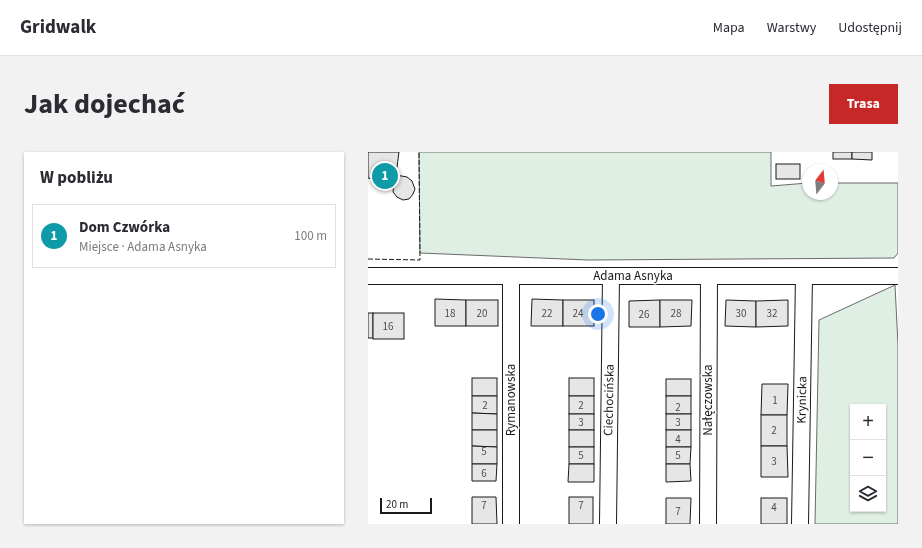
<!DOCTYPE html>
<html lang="pl">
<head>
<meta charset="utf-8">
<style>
  body { margin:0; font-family:"Source Sans 3",sans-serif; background:#f2f2f3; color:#2b2b33 }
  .controls { position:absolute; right:12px; bottom:12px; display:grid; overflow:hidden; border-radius:0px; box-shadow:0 1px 3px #0004 }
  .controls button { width:36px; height:36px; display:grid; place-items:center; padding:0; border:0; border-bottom:1px solid #e1e1e2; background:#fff; color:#2b2b33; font:20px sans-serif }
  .compass { position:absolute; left:434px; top:12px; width:36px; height:36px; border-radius:50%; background:#fff; box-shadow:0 1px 3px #0004; rotate:16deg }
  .scale { position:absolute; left:12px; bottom:10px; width:52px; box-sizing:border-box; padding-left:4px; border:2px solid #1a1a1a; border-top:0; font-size:11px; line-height:14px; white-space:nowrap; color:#1a1a1a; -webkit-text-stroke:3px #fff; paint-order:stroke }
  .you { position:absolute; left:230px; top:162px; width:14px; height:14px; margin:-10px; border:3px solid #fff; border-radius:50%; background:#1a73e8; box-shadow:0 0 0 6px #1a73e833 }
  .badge { display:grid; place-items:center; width:26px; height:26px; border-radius:50%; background:#c62828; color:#fff; font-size:13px; font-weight:700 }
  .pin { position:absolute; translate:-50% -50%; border:2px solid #fff; box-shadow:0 1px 4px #0006 }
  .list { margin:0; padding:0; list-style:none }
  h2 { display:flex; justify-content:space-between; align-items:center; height:52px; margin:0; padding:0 16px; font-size:17px }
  h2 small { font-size:13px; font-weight:400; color:#7c7c81 }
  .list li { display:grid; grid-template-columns:26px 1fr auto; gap:12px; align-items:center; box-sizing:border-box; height:64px; margin:0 8px 8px; padding:0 8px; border:1px solid #e1e1e2; border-radius:0px }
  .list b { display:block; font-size:15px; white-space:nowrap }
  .list p { margin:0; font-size:13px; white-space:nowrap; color:#7c7c81 }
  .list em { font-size:13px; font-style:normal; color:#7c7c81 }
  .icon { flex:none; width:22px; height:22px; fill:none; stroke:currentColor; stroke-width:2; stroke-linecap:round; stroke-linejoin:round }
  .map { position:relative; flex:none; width:530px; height:372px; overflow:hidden; border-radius:0px }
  header { display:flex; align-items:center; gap:24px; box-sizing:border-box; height:56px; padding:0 20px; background:#fff; border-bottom:1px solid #e1e1e2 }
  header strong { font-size:19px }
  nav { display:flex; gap:22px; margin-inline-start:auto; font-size:14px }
  .intro { display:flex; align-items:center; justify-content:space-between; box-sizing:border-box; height:96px; padding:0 24px }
  h1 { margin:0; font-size:28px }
  .button { padding:10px 18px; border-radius:0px; background:#c62828; color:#fff; font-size:14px; font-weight:700 }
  main { display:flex; gap:24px; padding:0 24px }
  aside { flex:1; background:#fff; border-radius:0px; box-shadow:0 1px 3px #0004 }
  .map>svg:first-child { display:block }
  .green { fill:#e0efe3; stroke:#6a6a6a; fill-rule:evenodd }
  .building { fill:#e6e6e6; stroke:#1a1a1a }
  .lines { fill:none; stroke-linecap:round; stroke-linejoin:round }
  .minor-casing { stroke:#1a1a1a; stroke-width:18 }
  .minor { stroke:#fff; stroke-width:16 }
  .fence { stroke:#1a1a1a; stroke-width:1; stroke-dasharray:5 2; stroke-linecap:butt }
  .labels { text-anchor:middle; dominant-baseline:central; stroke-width:3; stroke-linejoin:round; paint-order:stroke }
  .number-label { font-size:11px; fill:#4d4d4d }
  .street-label { font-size:13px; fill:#1a1a1a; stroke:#fff }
</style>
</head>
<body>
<header>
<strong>Gridwalk</strong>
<nav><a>Mapa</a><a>Warstwy</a><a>Udostępnij</a></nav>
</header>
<div class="intro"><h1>Jak dojechać</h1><a class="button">Trasa</a></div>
<main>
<aside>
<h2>W pobliżu<small></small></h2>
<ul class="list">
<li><span class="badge" style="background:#0f9aa8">1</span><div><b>Dom Czwórka</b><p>Miejsce · Adama Asnyka</p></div><em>100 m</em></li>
</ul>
</aside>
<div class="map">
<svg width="530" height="372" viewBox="0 0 530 372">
  <rect width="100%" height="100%" fill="#fff"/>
  <g class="green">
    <polygon points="51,0 403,0 403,34 440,31 440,42 464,42 464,31 530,31 530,101 526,106 220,108 52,101"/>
    <path d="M 527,133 L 530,193 L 530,372 L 447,372 L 451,168 ZM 485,255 L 515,255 L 515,357 L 485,357 Z"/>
  </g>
  <g class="building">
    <polygon points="0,0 31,0 28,23 39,25 44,29 47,37 45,42 41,47 35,48 29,45 25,40 26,31 0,26"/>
    <rect x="465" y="0" width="19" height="7"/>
    <polygon points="484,0 504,0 504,8 484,7"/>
    <rect x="408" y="12" width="24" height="15"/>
    <polygon points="67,147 98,148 98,174 67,174"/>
    <polygon points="164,147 195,148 195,174 163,174"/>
    <rect x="98" y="148" width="32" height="26"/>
    <rect x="195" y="148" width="31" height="26"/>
    <polygon points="292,148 292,175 261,175 261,149"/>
    <polygon points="292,148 324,148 323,174 292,175"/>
    <polygon points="358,148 388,149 388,175 357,174"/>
    <polygon points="420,148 420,174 388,175 388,149"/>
    <rect x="0" y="161" width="5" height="25"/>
    <rect x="5" y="161" width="31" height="26"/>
    <rect x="104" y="226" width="25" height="18"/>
    <rect x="201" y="226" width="25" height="18"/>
    <rect x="298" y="227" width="25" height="17"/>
    <polygon points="394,232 420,232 419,263 393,263"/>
    <polygon points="104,244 129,244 129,262 104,261"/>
    <rect x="201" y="244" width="25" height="18"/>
    <rect x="298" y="244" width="25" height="18"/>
    <polygon points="104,261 129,262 129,278 104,278"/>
    <rect x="201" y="262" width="25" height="16"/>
    <rect x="298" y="262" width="25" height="16"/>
    <rect x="393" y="263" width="26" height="31"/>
    <polygon points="104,278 129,278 129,295 104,294"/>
    <rect x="201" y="278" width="25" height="17"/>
    <rect x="298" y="278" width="25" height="17"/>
    <polygon points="104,294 129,295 129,312 104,312"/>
    <polygon points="393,294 419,294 420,325 393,325"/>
    <rect x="201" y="295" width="25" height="17"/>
    <polygon points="298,295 323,295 322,312 298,312"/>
    <polygon points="104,312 129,312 128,329 104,329"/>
    <polygon points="201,312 226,312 226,330 200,330"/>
    <polygon points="298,312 322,312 323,329 298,330"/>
    <polygon points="104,345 128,345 129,372 104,372"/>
    <rect x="201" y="345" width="24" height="27"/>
    <polygon points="298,346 323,346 322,372 298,372"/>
    <rect x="393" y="346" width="26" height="26"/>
  </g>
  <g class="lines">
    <g class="minor-casing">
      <g id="minor">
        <polyline points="0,124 530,124"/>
        <polyline points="143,124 143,372"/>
        <polyline points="240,372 243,124"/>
        <polyline points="340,372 341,124"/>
        <polyline points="432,372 436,124"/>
      </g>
    </g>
    <use href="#minor" class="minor"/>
    <polyline class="fence" points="0,107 52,108 51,0"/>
  </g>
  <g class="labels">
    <g class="number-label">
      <text x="82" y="161">18</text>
      <text x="114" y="161">20</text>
      <text x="179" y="161">22</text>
      <text x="210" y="161">24</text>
      <text x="308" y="161">28</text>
      <text x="373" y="161">30</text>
      <text x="404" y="161">32</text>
      <text x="276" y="162">26</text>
      <text x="20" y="174">16</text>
      <text x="407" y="248">1</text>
      <text x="117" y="253">2</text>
      <text x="213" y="253">2</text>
      <text x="310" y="255">2</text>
      <text x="213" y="270">3</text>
      <text x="310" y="270">3</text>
      <text x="406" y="278">2</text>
      <text x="310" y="287">4</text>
      <text x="116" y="299">5</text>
      <text x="213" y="303">5</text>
      <text x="310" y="303">5</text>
      <text x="406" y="309">3</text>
      <text x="116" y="321">6</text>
      <text x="116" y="353">7</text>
      <text x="213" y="353">7</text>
      <text x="406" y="355">4</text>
      <text x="310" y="359">7</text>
    </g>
    <g class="street-label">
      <text x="265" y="124">Adama Asnyka</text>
      <text transform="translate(143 248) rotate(-90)">Rymanowska</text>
      <text transform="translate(241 248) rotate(-89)">Ciechocińska</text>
      <text transform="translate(340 248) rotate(-90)">Nałęczowska</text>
      <text transform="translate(434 248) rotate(-89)">Krynicka</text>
    </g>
  </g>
</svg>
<div class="controls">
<button>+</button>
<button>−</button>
<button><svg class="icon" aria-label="layers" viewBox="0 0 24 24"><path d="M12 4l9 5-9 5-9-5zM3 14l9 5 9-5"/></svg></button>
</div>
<svg class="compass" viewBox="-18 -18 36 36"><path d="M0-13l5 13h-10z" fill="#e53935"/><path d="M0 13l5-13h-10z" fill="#7c7c81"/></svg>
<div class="scale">20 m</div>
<div class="you"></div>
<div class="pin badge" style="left:17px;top:24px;background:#0f9aa8">1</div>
</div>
</main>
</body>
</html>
